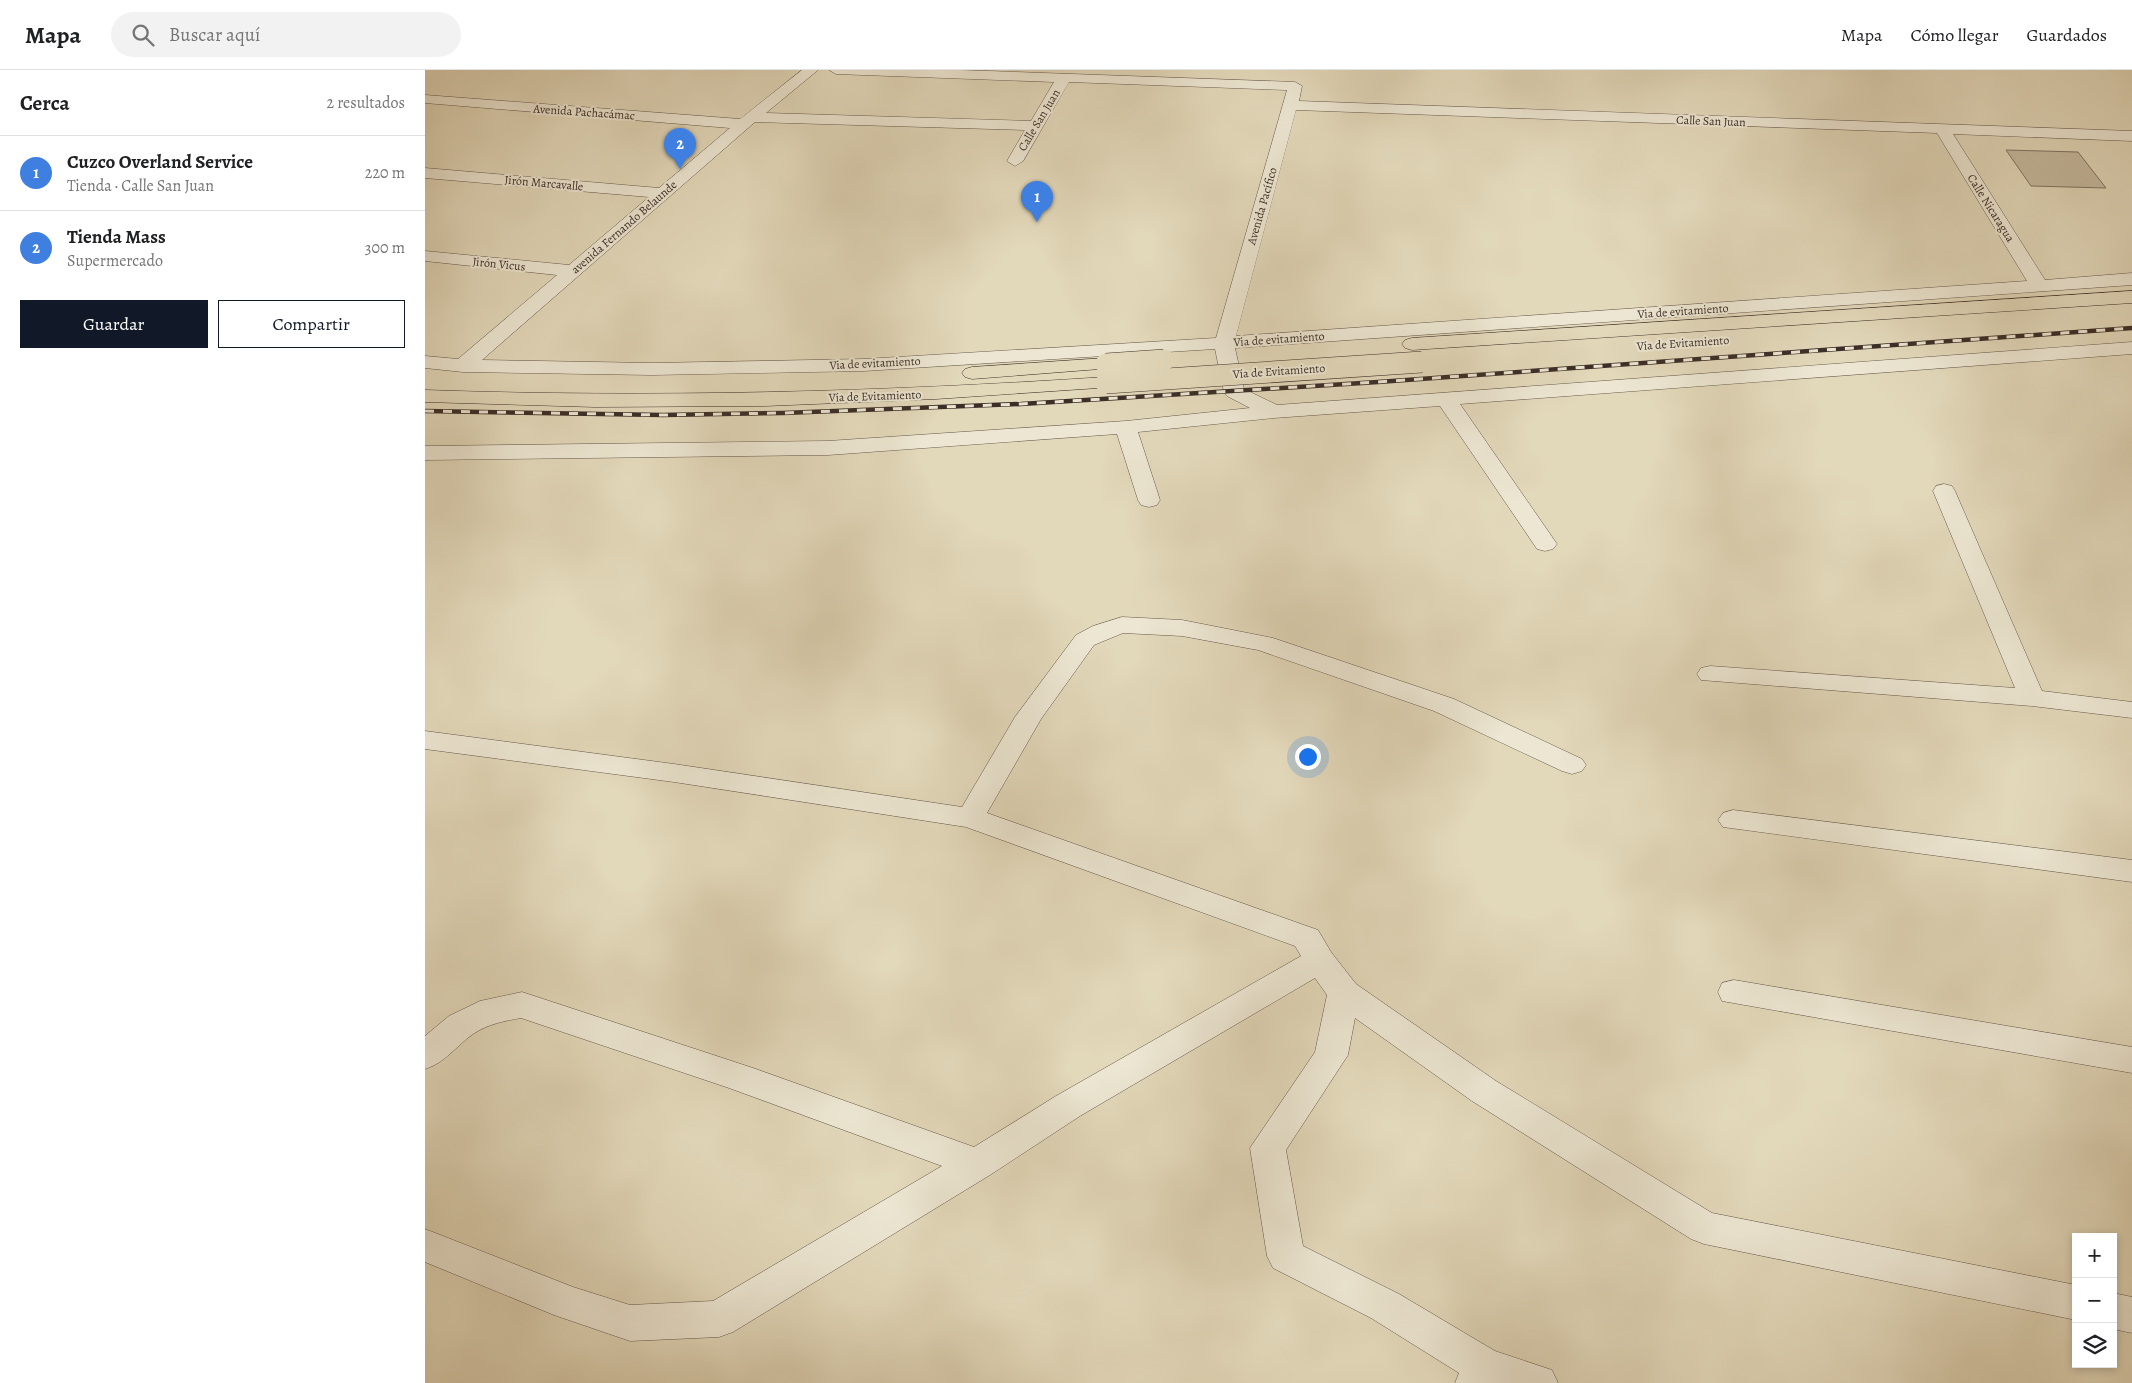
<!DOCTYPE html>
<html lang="es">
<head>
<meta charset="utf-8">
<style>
  body { margin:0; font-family:Alegreya,serif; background:#f2f2f2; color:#202124 }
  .controls { position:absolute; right:15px; bottom:15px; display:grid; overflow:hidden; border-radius:0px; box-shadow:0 2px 8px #0003 }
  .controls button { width:45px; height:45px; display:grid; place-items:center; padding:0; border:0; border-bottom:1px solid #e0e0e0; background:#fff; color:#202124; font:25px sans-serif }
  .you { position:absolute; left:882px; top:686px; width:18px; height:18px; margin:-12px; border:4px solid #fff; border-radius:50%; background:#1a73e8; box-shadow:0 0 0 8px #1a73e833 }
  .badge { display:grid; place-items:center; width:32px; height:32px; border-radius:50%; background:#111827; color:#fff; font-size:16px; font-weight:700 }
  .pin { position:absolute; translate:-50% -41px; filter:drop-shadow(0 1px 2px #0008) }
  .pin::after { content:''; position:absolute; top:26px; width:18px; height:15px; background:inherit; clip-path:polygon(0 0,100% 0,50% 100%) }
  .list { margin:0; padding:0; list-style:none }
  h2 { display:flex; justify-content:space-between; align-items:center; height:65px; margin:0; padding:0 20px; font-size:21px }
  h2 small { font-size:16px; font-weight:400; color:#757577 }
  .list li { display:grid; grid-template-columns:32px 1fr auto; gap:15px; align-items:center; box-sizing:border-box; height:75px; padding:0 20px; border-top:1px solid #e0e0e0 }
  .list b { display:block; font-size:19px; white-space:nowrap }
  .list p { margin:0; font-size:16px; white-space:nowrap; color:#757577 }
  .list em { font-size:16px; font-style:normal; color:#757577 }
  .actions { display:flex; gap:10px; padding:15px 20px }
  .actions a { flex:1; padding:11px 0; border:1px solid #111827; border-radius:0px; text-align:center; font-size:18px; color:#111827 }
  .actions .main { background:#111827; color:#fff }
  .icon { flex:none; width:28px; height:28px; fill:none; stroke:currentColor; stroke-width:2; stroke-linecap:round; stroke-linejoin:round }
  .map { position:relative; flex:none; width:1707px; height:1313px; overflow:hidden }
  header { display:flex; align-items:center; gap:30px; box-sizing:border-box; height:70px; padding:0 25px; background:#fff; border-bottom:1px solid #e0e0e0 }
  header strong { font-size:24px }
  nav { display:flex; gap:28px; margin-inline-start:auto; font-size:18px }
  .search { width:350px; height:45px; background:#f2f2f2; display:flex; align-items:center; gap:12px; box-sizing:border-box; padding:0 18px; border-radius:28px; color:#757577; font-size:19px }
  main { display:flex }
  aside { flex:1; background:#fff }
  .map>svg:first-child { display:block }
  .green { fill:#c6bba1; stroke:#817464 }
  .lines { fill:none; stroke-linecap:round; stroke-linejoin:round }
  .minor-casing { stroke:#66584c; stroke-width:1 }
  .highway-casing { stroke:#3c2e27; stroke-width:1 }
  .minor { fill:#ece6d2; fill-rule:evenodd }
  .highway { fill:#e2d8ba; fill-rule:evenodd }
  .rail-casing { stroke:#3c2e27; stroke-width:4.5 }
  .rail { stroke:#ece6d2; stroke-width:3; stroke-dasharray:9; stroke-linecap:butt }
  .highway-bridge-casing { stroke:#3c2e27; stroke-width:22; stroke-linecap:butt }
  .highway-bridge { stroke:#e2d8ba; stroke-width:21 }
  .labels { text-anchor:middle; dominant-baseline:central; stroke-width:4; stroke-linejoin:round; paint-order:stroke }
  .far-street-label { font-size:12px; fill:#3c2e27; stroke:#ece6d2 }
</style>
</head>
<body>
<header>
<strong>Mapa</strong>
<div class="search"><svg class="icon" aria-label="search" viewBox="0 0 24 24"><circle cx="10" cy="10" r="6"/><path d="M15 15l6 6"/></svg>Buscar aquí</div>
<nav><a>Mapa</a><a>Cómo llegar</a><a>Guardados</a></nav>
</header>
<main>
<aside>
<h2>Cerca<small>2 resultados</small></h2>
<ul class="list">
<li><span class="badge" style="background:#3f7fe0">1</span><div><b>Cuzco Overland Service</b><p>Tienda · Calle San Juan</p></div><em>220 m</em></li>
<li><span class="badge" style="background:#3f7fe0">2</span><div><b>Tienda Mass</b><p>Supermercado</p></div><em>300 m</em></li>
</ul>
<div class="actions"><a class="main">Guardar</a><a>Compartir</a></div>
</aside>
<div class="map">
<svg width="1707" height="1313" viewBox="0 0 1707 1313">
  <rect width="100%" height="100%" fill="#e2d8ba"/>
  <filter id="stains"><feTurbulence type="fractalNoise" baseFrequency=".004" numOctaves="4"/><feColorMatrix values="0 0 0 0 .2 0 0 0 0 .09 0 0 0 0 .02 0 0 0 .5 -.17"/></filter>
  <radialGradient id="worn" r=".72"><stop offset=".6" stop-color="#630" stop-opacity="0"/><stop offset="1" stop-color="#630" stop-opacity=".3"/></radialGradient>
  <polygon class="green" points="1581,80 1653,82 1681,118 1606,116"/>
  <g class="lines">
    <g class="minor-casing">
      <g id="minor">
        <path d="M 377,0 L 393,0 L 341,43 L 606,51 L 629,12 L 411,4 L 404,0 L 535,0 L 870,12 L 877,16 L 874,31 L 1707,61 L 1707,71 L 1528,64 L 1620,210 L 1707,203 L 1707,215 L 810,278 L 819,319 L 852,335 L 1707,272 L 1707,284 L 1035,334 L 1132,474 L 1128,479 L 1120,481 L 1112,479 L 1015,336 L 849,348 L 713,362 L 735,430 L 732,435 L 724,437 L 716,435 L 713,430 L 692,364 L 403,385 L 0,390 L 0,376 L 403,371 L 701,351 L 825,338 L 802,326 L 799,322 L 790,279 L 439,301 L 227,305 L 38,302 L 0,298 L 0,286 L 33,289 L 132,205 L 0,191 L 0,181 L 144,195 L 224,127 L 0,108 L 0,98 L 234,118 L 305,58 L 0,33 L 0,25 L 315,49 ZM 644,12 L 862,20 L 791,268 L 439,289 L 227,293 L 57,290 L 330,52 L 600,60 L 582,91 L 590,96 L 598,91 ZM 871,40 L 1512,63 L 1602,211 L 811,266 Z"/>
        <polygon points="1519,414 1527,416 1530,421 1617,621 1707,632 1707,648 1607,636 1276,610 1272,604 1276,598 1285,596 1590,618 1508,421 1511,416"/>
        <path d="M 697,547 L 757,550 L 848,568 L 1029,629 L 1157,689 L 1161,695 L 1157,701 L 1147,704 L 1137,701 L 1009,641 L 833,580 L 757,566 L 698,563 L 669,575 L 616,649 L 562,743 L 893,860 L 906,882 L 931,914 L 1071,1011 L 1287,1143 L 1651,1215 L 1651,1250 L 1279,1174 L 1266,1169 L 1047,1031 L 930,948 L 923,985 L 861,1080 L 878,1176 L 974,1224 L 1070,1281 L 1127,1300 L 1133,1313 L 1030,1313 L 1034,1303 L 946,1248 L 848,1198 L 842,1186 L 825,1078 L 890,982 L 902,925 L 890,908 L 655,1046 L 565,1105 L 308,1262 L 294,1267 L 205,1271 L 129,1245 L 0,1192 L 0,1159 L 148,1217 L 205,1235 L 288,1231 L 517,1096 L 304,1018 L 96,948 C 79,951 63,954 48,964 C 31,976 20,993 0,999 L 0,966 L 24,946 L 55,931 L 97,922 L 328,998 L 549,1077 L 631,1026 L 876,886 L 870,876 L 541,757 L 249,712 L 0,679 L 0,661 L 249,694 L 537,737 L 590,647 L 651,565 L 668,556 Z"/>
        <polygon points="1308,740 1707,790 1707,812 1298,757 1293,750 1298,743"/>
        <polygon points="1309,910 1707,977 1707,1003 1297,931 1293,922 1297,913"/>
        <polygon points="1688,1223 1707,1227 1707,1263 1688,1259"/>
      </g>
    </g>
    <g class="highway-casing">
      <g id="highway">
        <polygon points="1707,221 1707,233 987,280 980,278 977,274 980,270 987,268"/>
        <polygon points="681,288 688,290 691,294 688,298 547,309 540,307 537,303 540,299 547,297"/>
        <path d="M 681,307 L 688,309 L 691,313 L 688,317 L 511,329 L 340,336 L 170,337 L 0,332 L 0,320 C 227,328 454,322 681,307 Z"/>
      </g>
    </g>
    <use href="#minor" class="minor"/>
    <use href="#highway" class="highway"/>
    <g class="rail-casing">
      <polyline id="rail" points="0,341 238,345 358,343 596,334 953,312 1707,258"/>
    </g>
    <use href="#rail" class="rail"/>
    <g class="highway-bridge-casing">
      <g id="highway-bridge">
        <polyline points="681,294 739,290"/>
        <polyline points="681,313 997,292"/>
      </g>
    </g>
    <use href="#highway-bridge" class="highway-bridge"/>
  </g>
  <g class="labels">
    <g class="far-street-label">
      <text transform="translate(159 42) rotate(4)">Avenida Pachacámac</text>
      <text transform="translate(614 50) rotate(-59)">Calle San Juan</text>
      <text transform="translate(1286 51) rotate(2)">Calle San Juan</text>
      <text transform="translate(119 113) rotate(5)">Jirón Marcavalle</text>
      <text transform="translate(837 136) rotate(-74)">Avenida Pacífico</text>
      <text transform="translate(1566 138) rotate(58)">Calle Nicaragua</text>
      <text transform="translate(199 157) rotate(-41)">avenida Fernando Belaunde</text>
      <text transform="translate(74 194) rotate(6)">Jirón Vicus</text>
      <text transform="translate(1258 241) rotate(-4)">Via de evitamiento</text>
      <text transform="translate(854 269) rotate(-4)">Via de evitamiento</text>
      <text transform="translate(1258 273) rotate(-4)">Vía de Evitamiento</text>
      <text transform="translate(450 293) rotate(-3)">Via de evitamiento</text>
      <text transform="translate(854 301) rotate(-4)">Vía de Evitamiento</text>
      <text transform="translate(450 326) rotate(-2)">Vía de Evitamiento</text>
    </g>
  </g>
  <rect width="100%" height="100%" filter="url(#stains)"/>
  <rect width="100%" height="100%" fill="url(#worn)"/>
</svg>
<div class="controls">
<button>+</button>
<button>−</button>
<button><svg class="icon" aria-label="layers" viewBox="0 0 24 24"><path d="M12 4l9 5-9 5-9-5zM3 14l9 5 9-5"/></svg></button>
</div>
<div class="you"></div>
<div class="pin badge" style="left:612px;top:152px;background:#3f7fe0">1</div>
<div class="pin badge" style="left:255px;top:99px;background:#3f7fe0">2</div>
</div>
</main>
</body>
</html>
